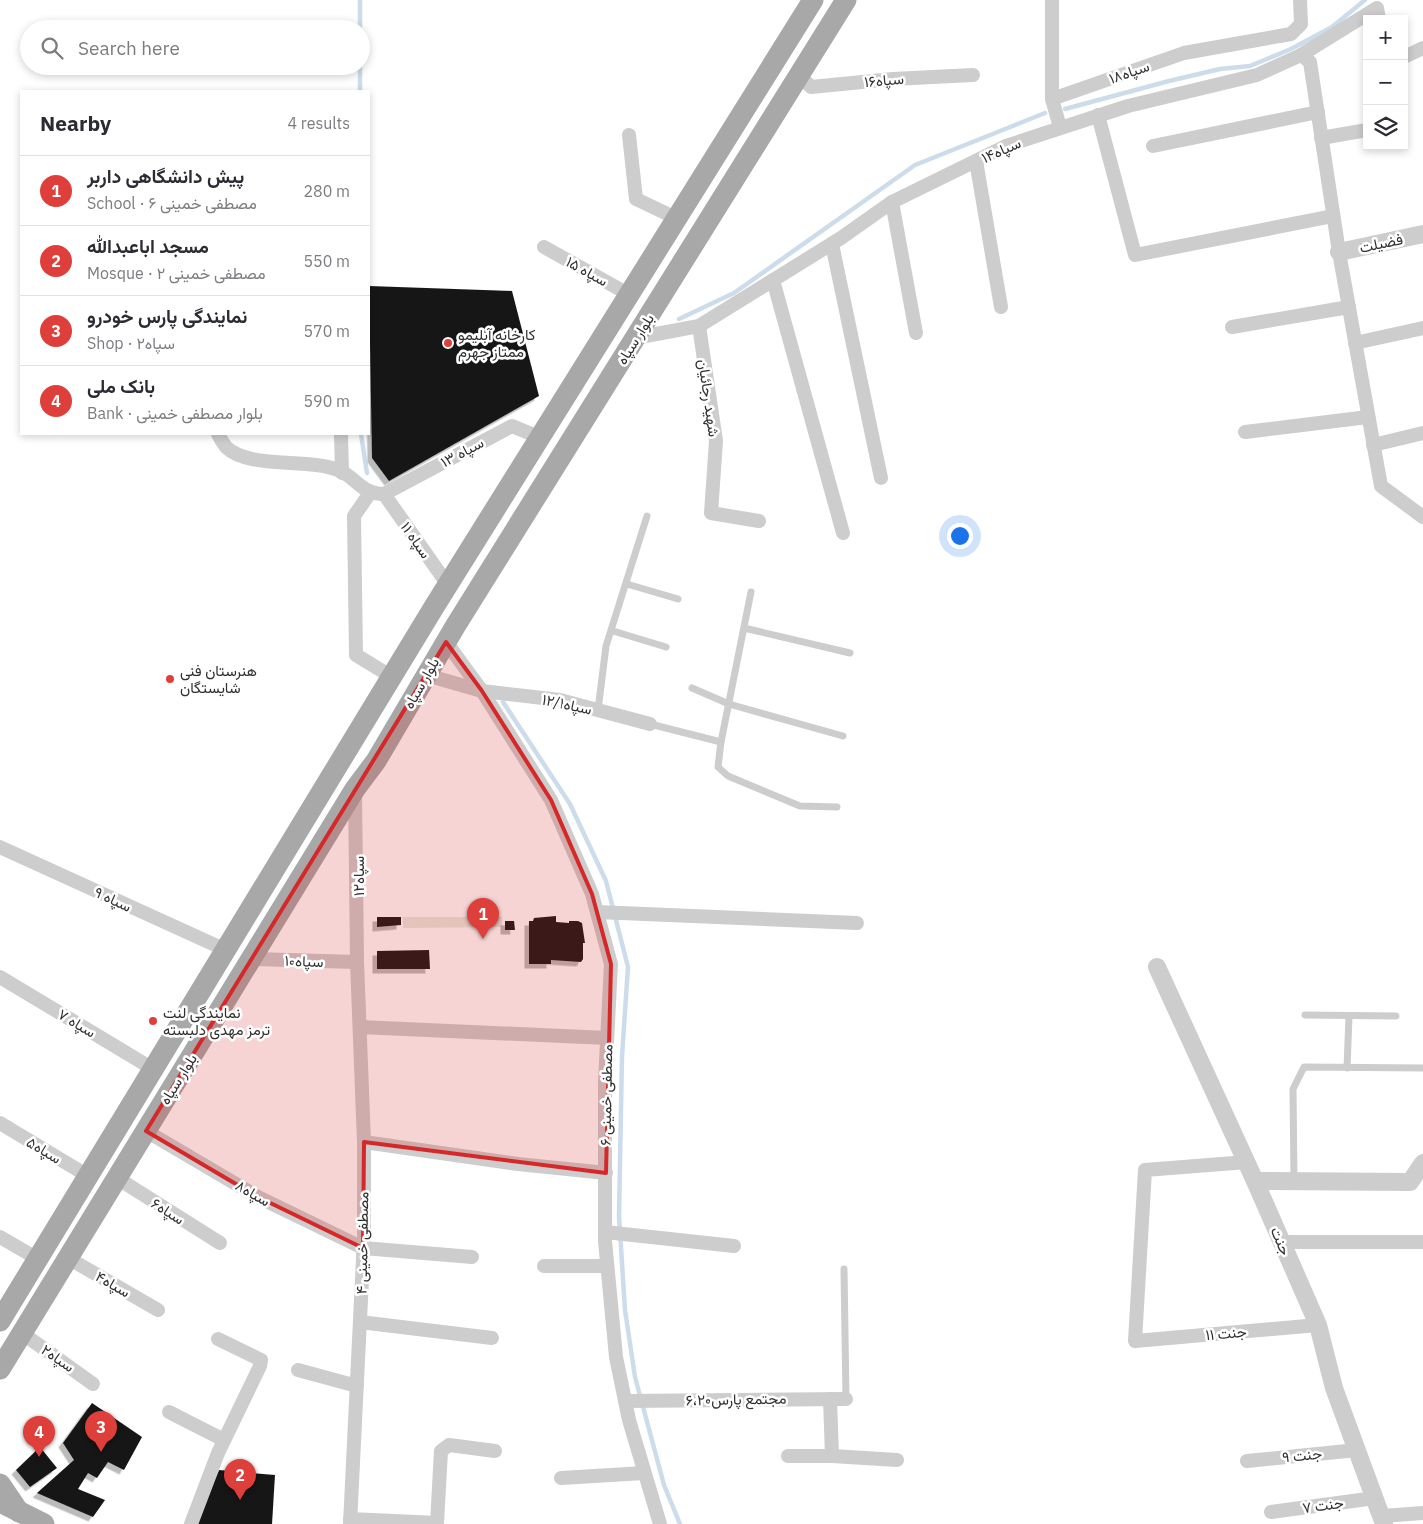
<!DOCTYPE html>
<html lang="en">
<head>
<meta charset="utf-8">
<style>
  body { margin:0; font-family:"IBM Plex Sans",Vazirmatn,sans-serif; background:#f7f7f7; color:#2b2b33 }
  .controls { position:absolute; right:15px; top:15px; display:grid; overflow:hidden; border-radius:0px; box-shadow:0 2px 8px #0003 }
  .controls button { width:45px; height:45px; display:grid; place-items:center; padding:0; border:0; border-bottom:1px solid #e1e1e2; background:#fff; color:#2b2b33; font:25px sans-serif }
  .you { position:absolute; left:959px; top:535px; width:18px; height:18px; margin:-12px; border:4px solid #fff; border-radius:50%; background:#1a73e8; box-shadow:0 0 0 8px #1a73e833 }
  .badge { display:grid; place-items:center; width:32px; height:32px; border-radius:50%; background:#df3f3a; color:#fff; font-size:16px; font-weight:700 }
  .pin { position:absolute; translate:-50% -41px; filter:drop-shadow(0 1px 2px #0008) }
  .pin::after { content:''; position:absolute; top:26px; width:18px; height:15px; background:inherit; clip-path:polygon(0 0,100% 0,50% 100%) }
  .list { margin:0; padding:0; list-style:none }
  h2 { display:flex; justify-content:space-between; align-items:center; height:65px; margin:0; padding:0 20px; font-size:21px }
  h2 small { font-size:16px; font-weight:400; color:#7c7c81 }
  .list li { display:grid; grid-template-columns:32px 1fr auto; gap:15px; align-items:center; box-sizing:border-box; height:70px; padding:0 20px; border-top:1px solid #e1e1e2 }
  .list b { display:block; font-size:19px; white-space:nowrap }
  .list p { margin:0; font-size:16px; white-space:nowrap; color:#7c7c81 }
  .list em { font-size:16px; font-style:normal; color:#7c7c81 }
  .icon { flex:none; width:28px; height:28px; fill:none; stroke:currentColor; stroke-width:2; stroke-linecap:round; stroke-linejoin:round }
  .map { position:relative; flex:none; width:1423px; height:1524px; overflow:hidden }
  .search { position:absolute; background:#fff; box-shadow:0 2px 8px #0003; left:20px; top:20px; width:350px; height:55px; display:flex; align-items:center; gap:12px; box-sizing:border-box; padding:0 18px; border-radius:28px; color:#7c7c81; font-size:19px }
  .panel { position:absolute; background:#fff; box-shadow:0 2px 8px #0003; left:20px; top:90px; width:350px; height:345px; border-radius:0px }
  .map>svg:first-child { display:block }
  .green { fill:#e5ecdf }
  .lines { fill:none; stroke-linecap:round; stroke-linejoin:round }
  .stream { stroke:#ccdceb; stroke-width:4.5 }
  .building { fill:#171717; filter:url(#shadow) }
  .service { stroke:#cdcdcd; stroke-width:7 }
  .minor { stroke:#cdcdcd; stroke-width:14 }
  .tertiary { stroke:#cdcdcd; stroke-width:18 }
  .primary { stroke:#a8a8a8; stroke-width:21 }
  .marked { fill:#d62828; fill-opacity:0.2; stroke:#d62828; stroke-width:4; stroke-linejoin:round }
  .poi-dot { fill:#df3f3a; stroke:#fff; stroke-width:2 }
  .labels { text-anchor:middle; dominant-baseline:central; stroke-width:5; stroke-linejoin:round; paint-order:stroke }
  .street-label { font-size:15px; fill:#303030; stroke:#fff }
  .poi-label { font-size:15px; fill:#303030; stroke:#fff; text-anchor:start }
</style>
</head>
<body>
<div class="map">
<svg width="1423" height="1524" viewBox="0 0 1423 1524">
  <defs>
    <filter id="shadow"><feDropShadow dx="-4.5" dy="4.5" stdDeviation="0" flood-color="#0004"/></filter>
  </defs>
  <rect width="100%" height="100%" fill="#fff"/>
  <polygon class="green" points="403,917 502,917 502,927 403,928"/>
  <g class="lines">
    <g class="stream">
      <polyline points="360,0 360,29"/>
      <polyline points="360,91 360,66"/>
      <polyline points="1065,109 1169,81 1220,69 1250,66 1291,49 1332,27 1365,0"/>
      <polyline points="679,319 734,293 915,165 1045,113"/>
      <polyline points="361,434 367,473"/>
      <polyline points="503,702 570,804 606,881 628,967 622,1056 619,1216 625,1310 635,1377 664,1485 680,1524"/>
    </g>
  </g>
  <g class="building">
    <polygon points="369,286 512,291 539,396 389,481 372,458"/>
    <polygon points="556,916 556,922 569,923 569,921 578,921 582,923 585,943 583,943 583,959 581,962 551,960 551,964 529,964 529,921 533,921 534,918"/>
    <polygon points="377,917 401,917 401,925 377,927"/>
    <polygon points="505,921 514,921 515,930 505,930"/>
    <polygon points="429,950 430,969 377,969 377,951"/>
    <polygon points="92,1403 142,1437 124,1470 108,1462 97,1478 88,1473 78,1489 105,1500 93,1517 37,1493 74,1460 63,1443"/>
    <polygon points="40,1447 57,1468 30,1487 16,1470"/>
    <polygon points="219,1470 275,1475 272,1524 195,1524"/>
  </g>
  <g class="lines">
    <g class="service">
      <polyline points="627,584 678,599"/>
      <polyline points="744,628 850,653"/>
      <polyline points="613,631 666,647"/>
      <polyline points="692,688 729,704 843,736"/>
      <polyline points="598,710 606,646 647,516"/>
      <polyline points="650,724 721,742 751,592"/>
      <polyline points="721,742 718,767 728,776 800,806 837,807"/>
      <polyline points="1305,1015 1396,1016"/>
      <polyline points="1347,1068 1349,1016"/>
      <polyline points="1294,1180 1293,1089 1304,1067 1423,1068"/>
      <polyline points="844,1269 846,1399"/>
    </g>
    <g class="minor">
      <polyline points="1052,0 1052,99 1184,53 1291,34 1301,24 1300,0"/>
      <polyline points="1301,55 1310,62 1339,252 1381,486 1423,517"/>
      <polyline points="1404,57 1423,48"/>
      <polyline points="799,75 811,87 893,79 973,75"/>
      <polyline points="1052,99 1060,127"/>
      <polyline points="1098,115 1135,255 1333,216"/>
      <polyline points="629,135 636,199 678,219"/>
      <polyline points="1321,138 1367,130"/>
      <polyline points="1153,146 1318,112"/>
      <polyline points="976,161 1001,307"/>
      <polyline points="892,202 916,333"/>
      <polyline points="832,244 881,478"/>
      <polyline points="544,247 630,295"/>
      <polyline points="773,280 843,533"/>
      <polyline points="699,326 716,441 711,513 759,521"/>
      <polyline points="1232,327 1349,307"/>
      <polyline points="635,338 699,326 841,238 892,202 1006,146 1128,106 1257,75 1301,55 1377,8 1379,19"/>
      <polyline points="1355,343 1423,328"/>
      <polyline points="1245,432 1368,417"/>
      <path d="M 218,434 C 220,438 223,443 226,447 C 248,469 308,458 338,470 C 358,478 359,493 384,494"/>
      <polyline points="341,434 342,473"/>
      <polyline points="1373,445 1423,433"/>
      <polyline points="370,493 354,516 356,655 392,677"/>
      <polyline points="384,494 512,426 541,438"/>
      <polyline points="384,494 448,585"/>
      <polyline points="446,642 482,691 551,800 592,894 611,964 605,1082 605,1241 616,1357 629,1420 660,1524"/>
      <polyline points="426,675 482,691 560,700 650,724"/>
      <polyline points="0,847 226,950"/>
      <polyline points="597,912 857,923"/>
      <polyline points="251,959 357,962"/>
      <polyline points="0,977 153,1069"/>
      <polyline points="360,1027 607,1038"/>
      <polyline points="0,1123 88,1176"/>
      <polyline points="146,1131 258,1197 363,1248 472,1257"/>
      <polyline points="364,1142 518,1164 606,1173"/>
      <polyline points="1247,1162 1145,1170 1135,1341 1318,1325"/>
      <polyline points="117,1178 220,1243"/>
      <polyline points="605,1232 734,1246"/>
      <polyline points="0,1237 38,1259"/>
      <polyline points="1282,1242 1423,1242"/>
      <polyline points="68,1258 158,1310"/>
      <polyline points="544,1266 607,1266"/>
      <polyline points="360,1322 492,1338"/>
      <polyline points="22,1333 93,1384"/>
      <polyline points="298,1370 357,1386"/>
      <polyline points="625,1401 846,1399"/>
      <polyline points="169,1412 224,1440"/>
      <polyline points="788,1456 832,1456 830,1399"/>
      <polyline points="832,1456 897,1460"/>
      <polyline points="1247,1461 1357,1450"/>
      <polyline points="561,1478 644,1473"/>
      <polyline points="1271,1512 1375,1498"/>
      <polyline points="1382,1516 1423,1513"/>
      <polyline points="350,1519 437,1523 441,1451 449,1445 495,1451"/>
      <polyline points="191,1524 218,1453 260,1366 261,1360 218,1339"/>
      <polyline points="350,1524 364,1238 364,1142 357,962 355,790"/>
    </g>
    <g class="tertiary">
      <polyline points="1339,252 1423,234"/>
      <polyline points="1157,967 1255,1181 1318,1325 1334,1388 1384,1524"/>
      <polyline points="1255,1181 1410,1182 1423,1163"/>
    </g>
    <g class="primary">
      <polyline points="0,1321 434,607 813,0"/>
      <polyline points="0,1369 355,789 376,761 456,625 846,0"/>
      <polyline points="0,1484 19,1512"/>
      <polyline points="0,1502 44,1524"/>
    </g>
  </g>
  <path class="marked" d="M 446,642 L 482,691 L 551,800 L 592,894 L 611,964 L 606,1173 L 364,1142 L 363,1248 L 258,1197 L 146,1131 Z"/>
  <g class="poi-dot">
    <circle cx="448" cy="343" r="5"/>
    <circle cx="170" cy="679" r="5"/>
    <circle cx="153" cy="1021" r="5"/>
  </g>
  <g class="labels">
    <g class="street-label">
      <text transform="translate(1129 72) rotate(-19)">سپاه۱۸</text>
      <text transform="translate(884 80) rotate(-5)">سپاه۱۶</text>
      <text transform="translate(1001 150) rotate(-24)">سپاه۱۴</text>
      <text transform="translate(1381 243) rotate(-12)">فضیلت</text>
      <text transform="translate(587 271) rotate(29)">سپاه ۱۵</text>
      <text transform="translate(635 339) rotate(-58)">بلوار سپاه</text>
      <text transform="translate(709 398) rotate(82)">شهید رجائیان</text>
      <text transform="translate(462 452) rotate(-28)">سپاه ۱۳</text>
      <text transform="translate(416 540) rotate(55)">سپاه ۱۱</text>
      <text transform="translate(421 683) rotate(-60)">بلوار سپاه</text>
      <text transform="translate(567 704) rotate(12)">سپاه۱۲/۱</text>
      <text transform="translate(358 876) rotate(-90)">سپاه۱۲</text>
      <text transform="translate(113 899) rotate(25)">سپاه ۹</text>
      <text transform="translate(304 961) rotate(2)">سپاه۱۰</text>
      <text transform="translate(77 1023) rotate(31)">سپاه ۷</text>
      <text transform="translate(178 1079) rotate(-58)">بلوار سپاه</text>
      <text transform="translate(606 1095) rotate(-89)">مصطفی خمینی ۶</text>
      <text transform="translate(44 1150) rotate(31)">سپاه۵</text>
      <text transform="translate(253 1193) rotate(30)">سپاه۸</text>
      <text transform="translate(168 1211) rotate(33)">سپاه۶</text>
      <text transform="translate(1281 1241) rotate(67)">جنت</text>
      <text transform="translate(362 1243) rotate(-89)">مصطفی خمینی ۴</text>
      <text transform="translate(113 1284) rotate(30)">سپاه۴</text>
      <text transform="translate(1226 1333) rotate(-5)">جنت ۱۱</text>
      <text transform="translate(58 1358) rotate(35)">سپاه۲</text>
      <text transform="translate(736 1399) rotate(-1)">۶،مجتمع پارس۲۰</text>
      <text transform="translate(1302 1455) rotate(-6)">جنت ۹</text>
      <text transform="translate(1323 1505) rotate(-8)">جنت ۷</text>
    </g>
    <g class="poi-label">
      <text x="458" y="334">کارخانه آبلیمو<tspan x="458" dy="17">ممتاز جهرم</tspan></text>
      <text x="180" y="670">هنرستان فنی<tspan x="180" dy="17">شایستگان</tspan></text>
      <text x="163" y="1012">نمایندگی لنت<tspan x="163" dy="17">ترمز مهدی دلبسته</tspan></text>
    </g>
  </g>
</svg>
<div class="controls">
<button>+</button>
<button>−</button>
<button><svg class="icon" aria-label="layers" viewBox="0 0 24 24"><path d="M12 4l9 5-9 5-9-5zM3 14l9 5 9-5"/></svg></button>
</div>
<div class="you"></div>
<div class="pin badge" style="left:483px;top:939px">1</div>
<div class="pin badge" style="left:240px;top:1500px">2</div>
<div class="pin badge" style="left:101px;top:1452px">3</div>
<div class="pin badge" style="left:39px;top:1457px">4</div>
<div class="search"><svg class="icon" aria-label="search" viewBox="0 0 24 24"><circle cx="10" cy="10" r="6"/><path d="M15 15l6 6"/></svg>Search here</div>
<section class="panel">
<h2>Nearby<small>4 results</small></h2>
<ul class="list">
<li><span class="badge">1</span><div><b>پیش دانشگاهی داربر</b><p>School · مصطفی خمینی ۶</p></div><em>280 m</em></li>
<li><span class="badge">2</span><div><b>مسجد اباعبدالله</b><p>Mosque · مصطفی خمینی ۲</p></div><em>550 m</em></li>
<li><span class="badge">3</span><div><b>نمایندگی پارس خودرو</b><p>Shop · سپاه۲</p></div><em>570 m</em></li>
<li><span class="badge">4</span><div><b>بانک ملی</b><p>Bank · بلوار مصطفی خمینی</p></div><em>590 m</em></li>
</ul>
</section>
</div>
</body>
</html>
